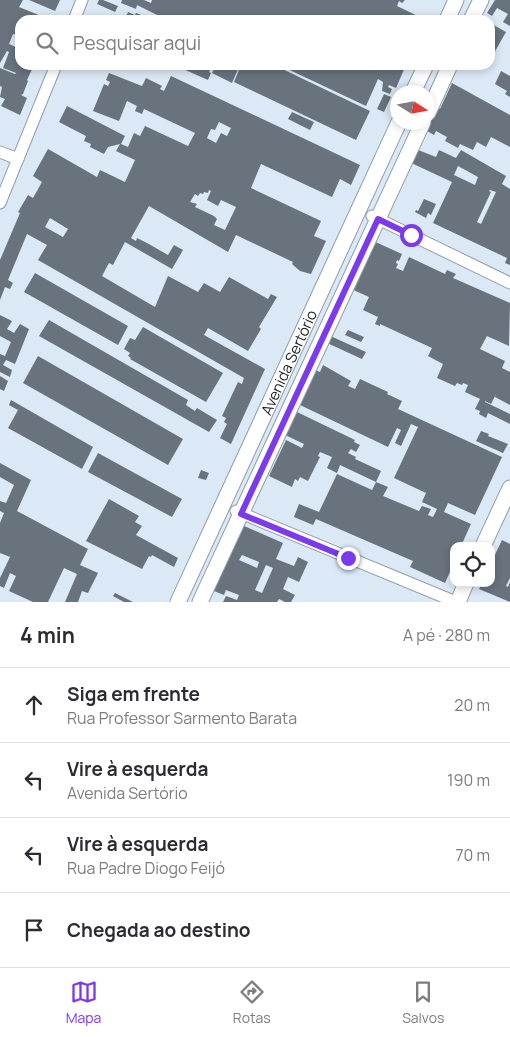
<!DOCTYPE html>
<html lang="pt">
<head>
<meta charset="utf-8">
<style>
  body { margin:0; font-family:Manrope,sans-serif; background:#f7f7f7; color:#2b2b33 }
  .controls { position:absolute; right:15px; bottom:15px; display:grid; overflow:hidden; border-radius:10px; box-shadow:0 2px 8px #0003 }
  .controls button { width:45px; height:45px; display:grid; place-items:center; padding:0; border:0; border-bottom:1px solid #e1e1e2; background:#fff; color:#2b2b33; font:25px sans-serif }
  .compass { position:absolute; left:390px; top:85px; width:45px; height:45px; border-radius:50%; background:#fff; box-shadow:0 2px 8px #0003; rotate:101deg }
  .stop { position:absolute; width:15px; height:15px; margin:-11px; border:4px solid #7c3aed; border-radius:50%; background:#fff }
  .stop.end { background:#7c3aed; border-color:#fff; box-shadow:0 1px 5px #0008 }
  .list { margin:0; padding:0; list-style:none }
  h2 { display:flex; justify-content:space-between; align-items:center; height:65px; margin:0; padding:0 20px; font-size:21px }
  h2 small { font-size:16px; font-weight:400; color:#7c7c81 }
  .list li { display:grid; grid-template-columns:32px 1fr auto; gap:15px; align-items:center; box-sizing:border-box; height:75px; padding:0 20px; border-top:1px solid #e1e1e2 }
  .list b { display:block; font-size:19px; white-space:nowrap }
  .list p { margin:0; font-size:16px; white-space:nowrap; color:#7c7c81 }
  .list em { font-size:16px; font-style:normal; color:#7c7c81 }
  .icon { flex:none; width:28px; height:28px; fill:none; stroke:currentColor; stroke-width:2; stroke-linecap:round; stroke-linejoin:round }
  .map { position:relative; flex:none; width:510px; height:602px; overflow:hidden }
  .search { position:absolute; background:#fff; box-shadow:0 2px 8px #0003; left:15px; right:15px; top:15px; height:55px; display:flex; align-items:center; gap:12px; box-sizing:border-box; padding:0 18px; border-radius:15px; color:#7c7c81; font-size:19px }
  .sheet { height:365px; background:#fff }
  nav { display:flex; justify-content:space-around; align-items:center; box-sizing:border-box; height:70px; border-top:1px solid #e1e1e2; background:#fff; font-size:14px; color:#7c7c81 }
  nav a { display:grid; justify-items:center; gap:2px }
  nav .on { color:#7c3aed }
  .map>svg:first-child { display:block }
  .building { fill:#68737e; fill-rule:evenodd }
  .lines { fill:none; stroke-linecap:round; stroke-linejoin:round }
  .minor-casing { stroke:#919da8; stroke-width:13 }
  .major-casing { stroke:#919da8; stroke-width:17 }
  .minor { stroke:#fff; stroke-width:11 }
  .major { stroke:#fff; stroke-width:15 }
  .route { stroke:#7c3aed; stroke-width:6 }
  .labels { text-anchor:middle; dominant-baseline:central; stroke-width:4; stroke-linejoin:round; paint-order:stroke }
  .street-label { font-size:15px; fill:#23282c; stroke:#edf5fc }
</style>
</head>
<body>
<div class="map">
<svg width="510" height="602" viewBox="0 0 510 602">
  <rect width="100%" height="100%" fill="#dbe8f5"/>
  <g class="building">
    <polygon points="0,0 23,0 19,7 51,20 20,20 20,36 13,34 9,44 18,48 20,43 20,65 34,65 27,80 28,81 23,94 21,95 27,98 20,115 1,106 5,99 0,97 2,87 0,86 0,68 15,74 16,73 3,68 9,52 7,51 0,63"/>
    <polygon points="29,0 60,0 55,11"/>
    <polygon points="99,0 103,0 118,6 115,12 97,4"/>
    <polygon points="122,0 144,0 151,3 152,0 405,0 402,3 399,1 397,6 426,20 157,20 159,16 137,5 136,9 121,3"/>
    <polygon points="495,0 510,0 510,26 503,22 508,14 497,8 492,16 487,13"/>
    <polygon points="128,12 135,15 136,13 154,20 134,20 126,17"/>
    <polygon points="490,23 506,32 494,53 490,51"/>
    <polygon points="174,65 213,65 209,72 211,73 208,80"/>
    <polygon points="216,65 223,65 230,68 225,65 240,65 232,83 212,73"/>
    <polygon points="241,65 274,65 370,111 356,140 234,82"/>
    <polygon points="279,65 406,65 396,88 389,85 388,87 392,89 390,94 382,91 383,82 378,79 366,106"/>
    <polygon points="501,71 510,76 510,97 505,94 507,91 495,84"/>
    <path d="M 109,73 L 142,86 L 146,78 L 162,86 L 160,89 L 164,91 L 171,76 L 360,165 L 351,185 L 340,179 L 332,197 L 261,164 L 251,188 L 321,221 L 314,236 L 326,241 L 311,274 L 300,271 L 292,264 L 293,262 L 236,235 L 228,252 L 149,206 L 131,238 L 136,241 L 137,238 L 147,243 L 168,255 L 174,245 L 183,250 L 172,269 L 125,242 L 113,265 L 109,263 L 102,276 L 155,307 L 168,276 L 198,292 L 204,283 L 220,292 L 229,277 L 268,299 L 271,294 L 277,297 L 259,327 L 261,329 L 248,351 L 208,328 L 204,335 L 265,369 L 231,444 L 220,438 L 227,424 L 224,422 L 226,418 L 222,416 L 238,382 L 242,384 L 244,378 L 38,260 L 47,245 L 27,234 L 8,280 L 13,283 L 10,289 L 5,287 L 0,300 L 0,260 L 20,213 L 18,212 L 28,195 L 33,198 L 42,182 L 33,176 L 48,149 L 97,177 L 100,170 L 125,182 L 135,160 L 116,151 L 120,144 L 108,147 L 104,154 L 90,147 L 91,144 L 84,141 L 86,136 L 59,122 L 67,106 L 125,136 L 121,144 L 128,147 L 134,133 L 140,136 L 145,126 L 188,146 L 195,133 L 144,109 L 142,114 L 135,111 L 137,106 L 127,101 L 119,121 L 93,111 L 104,84 L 108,86 L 110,82 L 106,80 ZM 219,122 L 231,128 L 227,136 L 221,133 L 216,143 L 207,138 L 211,129 L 215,130 ZM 209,190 L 211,191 L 207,200 L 218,206 L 221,200 L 236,207 L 225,230 L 214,225 L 217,219 L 214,216 L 195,207 L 197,204 L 190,202 L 195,194 L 198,196 L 200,193 L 203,194 L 204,192 L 208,193 ZM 50,218 L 68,229 L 63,237 L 45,227 Z"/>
    <polygon points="452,83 510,115 510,147 491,137 486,147 477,142 473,150 460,144 458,148 445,141 447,137 436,131 434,135 422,128 433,105 440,109"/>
    <polygon points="384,94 391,97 384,112 377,109"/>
    <polygon points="292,112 314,122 310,130 288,119"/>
    <path d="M 413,148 L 436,157 L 439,150 L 456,158 L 461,150 L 506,176 L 502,184 L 510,189 L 510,265 L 505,263 L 507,258 L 433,223 L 452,182 L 407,161 ZM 458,166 L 478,177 L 475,185 L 454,175 ZM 490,190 L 496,192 L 481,224 L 477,222 L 491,192 L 489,191 Z"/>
    <polygon points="424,199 436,204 431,215 428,213 426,218 415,212 416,210 418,211"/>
    <polygon points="371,240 402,254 399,261 397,260 396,263 398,264 396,268 403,271 409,257 445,274 447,270 456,274 453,278 510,303 509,346 487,336 480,349 505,361 502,368 510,372 510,405 495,397 496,394 491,404 485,401 485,402 510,414 510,424 488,413 486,418 479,414 480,411 475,409 480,399 465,392 468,385 463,383 462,385 457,383 455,386 437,378 443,364 428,356 432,348 380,324 380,326 375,324 378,317 363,310 369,297 349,288"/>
    <polygon points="35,273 128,326 118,345 24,292"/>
    <polygon points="0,315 12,321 7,329 14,333 20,324 29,329 15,364 6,360 3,365 12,370 10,377 0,372 0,354 5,356 11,342 0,336"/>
    <polygon points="49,320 188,400 186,405 195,411 197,408 217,420 209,432 39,336"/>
    <polygon points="143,327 223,373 206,402 130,359 131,358 128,356 130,353 124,349 130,338 135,340"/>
    <polygon points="348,330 364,337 361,342 345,335"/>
    <polygon points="328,335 366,352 362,359 325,342"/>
    <polygon points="38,356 183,439 168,465 23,383"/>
    <polygon points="323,365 351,381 348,386 355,389 360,379 388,392 387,394 402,401 398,409 502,457 475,515 448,503 444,512 471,524 461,546 454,546 454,563 445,583 410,567 413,561 316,519 313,525 294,517 299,504 319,512 337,474 372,490 376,482 388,487 383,496 419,511 422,506 431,509 428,515 433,517 437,509 422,502 426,493 394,478 418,427 411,424 401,446 395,443 401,430 397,428 388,447 300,405 297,412 355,440 354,442 360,445 356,452 351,449 348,453 356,457 355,459 381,471 376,482 340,465 337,473 327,468 332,457 320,452 318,456 320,457 308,481 300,477 298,481 295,479 292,487 269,476 286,440 302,448 304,444 283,434 313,369 320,372"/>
    <polygon points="0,376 8,381 4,391 0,389"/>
    <polygon points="11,400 93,447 82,469 8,428 18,410 9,405"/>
    <polygon points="481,431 489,434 488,436 508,444 503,453 476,441"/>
    <polygon points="98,453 182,499 172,517 88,472"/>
    <polygon points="0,463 31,480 17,511 88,549 80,565 98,573 88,593 82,591 78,602 65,602 77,574 64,568 48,602 33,602 9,591 16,576 10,573 4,588 0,586 0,578 10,557 0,553 0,523 4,513 0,511 0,501 6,503 14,485 0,477"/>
    <polygon points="201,470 209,473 206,480 198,478"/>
    <polygon points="109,499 139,516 135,522 142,526 136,535 178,558 174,567 152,555 151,557 149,556 142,569 86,541"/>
    <path d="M 242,525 L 283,543 L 276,559 L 294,566 L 298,557 L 308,562 L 299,582 L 288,577 L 283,589 L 295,595 L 291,602 L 285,602 L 279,599 L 277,602 L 223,602 L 226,596 L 237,600 L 239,595 L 226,590 L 224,595 L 209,589 ZM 242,555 L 259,562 L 257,568 L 239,560 ZM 266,565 L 273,568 L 262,593 L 255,590 Z"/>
    <polygon points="502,540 510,544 510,578 506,586 508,587 510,582 510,602 479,589 482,583 491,583 491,563"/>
    <polygon points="115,593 133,602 124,602 113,596"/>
  </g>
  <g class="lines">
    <g class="minor-casing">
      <g id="minor">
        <polyline points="74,20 82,0"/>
        <polyline points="0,152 18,159"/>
        <polyline points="0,203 56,65"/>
        <polyline points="372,216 510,283"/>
        <polyline points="236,511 456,602"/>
      </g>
    </g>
    <g class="major-casing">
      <g id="major">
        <polyline points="447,20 456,0"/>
        <polyline points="471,20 481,0"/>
        <polyline points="413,92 426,65"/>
        <polyline points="428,113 450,65"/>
        <polyline points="483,546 510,488"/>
        <path id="s1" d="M 178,602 L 399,122"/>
        <polyline points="200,602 423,122"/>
        <polyline points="458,602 466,583"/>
      </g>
    </g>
    <use href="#minor" class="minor"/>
    <use href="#major" class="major"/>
  </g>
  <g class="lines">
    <polyline class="route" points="348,558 241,514 378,219 411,235"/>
  </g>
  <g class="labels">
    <g class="street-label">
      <text stroke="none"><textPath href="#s1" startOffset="264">Avenida Sertório</textPath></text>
    </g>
  </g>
</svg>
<div class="controls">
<button><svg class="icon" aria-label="locate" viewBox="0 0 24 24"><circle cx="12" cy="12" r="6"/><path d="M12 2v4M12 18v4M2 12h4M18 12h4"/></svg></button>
</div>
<svg class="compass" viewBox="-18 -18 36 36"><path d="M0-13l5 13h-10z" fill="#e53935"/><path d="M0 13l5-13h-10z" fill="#7c7c81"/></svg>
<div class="stop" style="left:411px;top:235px"></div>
<div class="stop end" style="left:348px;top:558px"></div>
<div class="search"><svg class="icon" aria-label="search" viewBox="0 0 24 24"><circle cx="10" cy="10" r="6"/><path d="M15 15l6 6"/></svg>Pesquisar aqui</div>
</div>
<section class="sheet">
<h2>4 min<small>A pé · 280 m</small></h2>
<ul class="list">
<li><svg class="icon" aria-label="ahead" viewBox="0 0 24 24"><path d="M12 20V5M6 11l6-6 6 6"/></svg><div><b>Siga em frente</b><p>Rua Professor Sarmento Barata</p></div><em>20 m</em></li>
<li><svg class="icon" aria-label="left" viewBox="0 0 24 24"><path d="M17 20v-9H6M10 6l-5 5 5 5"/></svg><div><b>Vire à esquerda</b><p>Avenida Sertório</p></div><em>190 m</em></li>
<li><svg class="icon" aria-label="left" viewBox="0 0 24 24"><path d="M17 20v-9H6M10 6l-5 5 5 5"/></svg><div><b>Vire à esquerda</b><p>Rua Padre Diogo Feijó</p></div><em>70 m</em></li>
<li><svg class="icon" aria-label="arrive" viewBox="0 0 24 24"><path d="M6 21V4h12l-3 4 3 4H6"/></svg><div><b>Chegada ao destino</b></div></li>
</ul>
</section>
<nav>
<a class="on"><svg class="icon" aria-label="map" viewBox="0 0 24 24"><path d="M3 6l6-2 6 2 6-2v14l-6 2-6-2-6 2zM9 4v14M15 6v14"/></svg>Mapa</a>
<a><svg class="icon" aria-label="directions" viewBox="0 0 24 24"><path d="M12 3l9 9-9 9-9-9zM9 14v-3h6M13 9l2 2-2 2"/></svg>Rotas</a>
<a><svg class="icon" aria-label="saved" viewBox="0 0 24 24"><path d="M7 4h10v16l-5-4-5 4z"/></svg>Salvos</a>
</nav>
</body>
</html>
